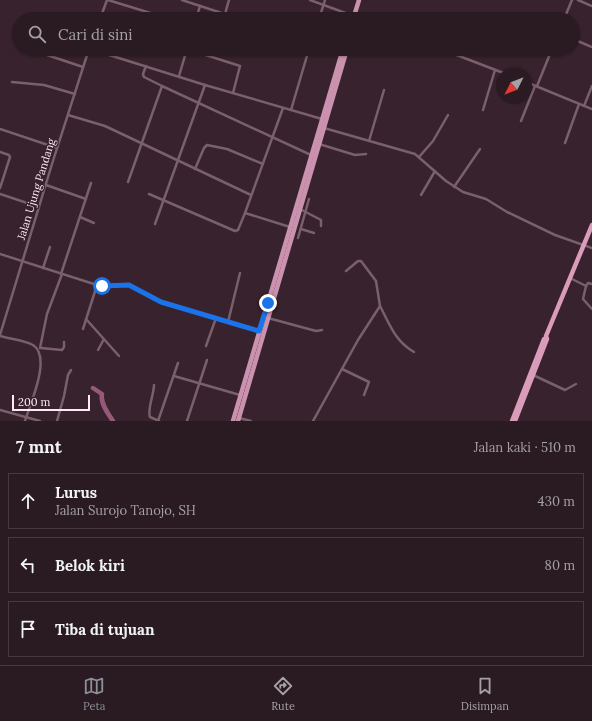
<!DOCTYPE html>
<html lang="id">
<head>
<meta charset="utf-8">
<style>
  body { margin:0; font-family:Lora,serif; background:#32232a; color:#f1f3f6 }
  .compass { position:absolute; left:496px; top:68px; width:36px; height:36px; border-radius:50%; background:#2a1a22; box-shadow:0 1px 3px #0004; rotate:228deg }
  .scale { position:absolute; left:12px; bottom:10px; width:78px; box-sizing:border-box; padding-left:4px; border:2px solid #fbebf3; border-top:0; font-size:11px; line-height:14px; white-space:nowrap; color:#fbebf3; -webkit-text-stroke:3px #38222d; paint-order:stroke }
  .stop { position:absolute; width:12px; height:12px; margin:-9px; border:3px solid #1a73e8; border-radius:50%; background:#fff }
  .stop.end { background:#1a73e8; border-color:#fff; box-shadow:0 1px 4px #0008 }
  .list { margin:0; padding:0; list-style:none }
  h2 { display:flex; justify-content:space-between; align-items:center; height:52px; margin:0; padding:0 16px; font-size:17px }
  h2 small { font-size:13px; font-weight:400; color:#a5a1a5 }
  .list li { display:grid; grid-template-columns:26px 1fr auto; gap:12px; align-items:center; box-sizing:border-box; height:56px; margin:0 8px 8px; padding:0 8px; border:1px solid #463840; border-radius:0px }
  .list b { display:block; font-size:15px; white-space:nowrap }
  .list p { margin:0; font-size:13px; white-space:nowrap; color:#a5a1a5 }
  .list em { font-size:13px; font-style:normal; color:#a5a1a5 }
  .icon { flex:none; width:22px; height:22px; fill:none; stroke:currentColor; stroke-width:2; stroke-linecap:round; stroke-linejoin:round }
  .map { position:relative; flex:none; width:592px; height:421px; overflow:hidden }
  .search { position:absolute; background:#2a1a22; box-shadow:0 1px 3px #0004; left:12px; right:12px; top:12px; height:44px; display:flex; align-items:center; gap:10px; box-sizing:border-box; padding:0 14px; border-radius:22px; color:#a5a1a5; font-size:15px }
  .sheet { height:244px; background:#2a1a22 }
  nav { display:flex; justify-content:space-around; align-items:center; box-sizing:border-box; height:56px; border-top:1px solid #463840; background:#2a1a22; font-size:11px; color:#a5a1a5 }
  nav a { display:grid; justify-items:center; gap:2px }
  nav .on { color:#8c9099 }
  .map>svg:first-child { display:block }
  .lines { fill:none; stroke-linecap:round; stroke-linejoin:round }
  .river { stroke:#96597a; stroke-width:4.5 }
  .minor { stroke:#7a5f6c; stroke-width:2.5 }
  .primary { stroke:#ca92ae; stroke-width:4.5 }
  .trunk { stroke:#da9cbb; stroke-width:4.5 }
  .route { stroke:#1a73e8; stroke-width:5 }
  .labels { text-anchor:middle; dominant-baseline:central; stroke-width:3; stroke-linejoin:round; paint-order:stroke }
  .street-label { font-size:11px; fill:#fbebf3; stroke:#38222d }
</style>
</head>
<body>
<div class="map">
<svg width="592" height="421" viewBox="0 0 592 421">
  <rect width="100%" height="100%" fill="#38222d"/>
  <g class="lines">
    <path class="river" d="M 93,388 L 102,394 C 100,403 108,414 113,421"/>
    <g class="minor">
      <polyline points="108,0 170,19"/>
      <polyline points="182,0 240,19"/>
      <polyline points="310,0 362,19"/>
      <polyline points="578,0 592,6"/>
      <polyline points="225,14 229,0"/>
      <polyline points="100,19 107,0"/>
      <polyline points="196,19 200,6"/>
      <polyline points="319,19 325,0"/>
      <polyline points="564,19 572,0"/>
      <polyline points="573,39 592,47"/>
      <polyline points="90,49 205,85"/>
      <polyline points="187,49 240,66 233,93"/>
      <polyline points="441,49 506,74"/>
      <polyline points="47,55 83,67"/>
      <polyline points="146,66 143,74 144,77 162,86"/>
      <polyline points="179,76 187,49"/>
      <polyline points="12,82 44,85 75,94"/>
      <polyline points="526,82 592,109"/>
      <polyline points="537,86 552,49"/>
      <polyline points="584,106 592,86"/>
      <polyline points="291,110 309,49"/>
      <polyline points="483,110 495,70"/>
      <polyline points="68,115 105,126 251,195"/>
      <polyline points="521,121 535,86"/>
      <polyline points="324,128 415,154 446,181 463,192 486,199 507,212 555,235 592,248"/>
      <polyline points="0,129 57,148"/>
      <polyline points="369,141 384,90"/>
      <polyline points="565,143 579,104"/>
      <polyline points="319,144 355,155 366,154"/>
      <polyline points="0,152 9,155 10,157 0,188"/>
      <polyline points="419,157 433,141 448,115"/>
      <polyline points="195,169 204,148 207,145 227,149 263,164"/>
      <polyline points="128,182 162,86 311,155"/>
      <polyline points="46,185 86,199"/>
      <polyline points="454,187 480,149"/>
      <polyline points="0,194 39,207"/>
      <polyline points="149,194 235,231 238,230 245,213 290,227"/>
      <polyline points="421,195 435,171"/>
      <polyline points="300,209 321,220 321,226"/>
      <polyline points="245,213 283,108"/>
      <polyline points="80,217 94,223"/>
      <polyline points="155,224 205,85 322,119"/>
      <polyline points="301,229 314,233"/>
      <polyline points="298,238 309,199"/>
      <polyline points="0,254 97,285 129,285 161,302 259,331"/>
      <polyline points="43,268 50,247"/>
      <polyline points="61,274 91,183"/>
      <polyline points="570,278 586,286 583,299 592,309"/>
      <polyline points="586,286 588,283 592,284"/>
      <path d="M 380,306 C 390,325 395,341 414,352"/>
      <polyline points="268,318 316,331 322,330"/>
      <polyline points="86,319 119,356"/>
      <polyline points="228,322 240,273"/>
      <polyline points="83,329 97,285"/>
      <polyline points="0,335 52,164 89,49"/>
      <path d="M 0,336 C 10,339 24,340 33,345 C 52,357 30,404 25,421"/>
      <polyline points="206,346 216,318"/>
      <polyline points="40,348 47,314 62,274"/>
      <polyline points="41,348 62,350 64,347 64,342"/>
      <polyline points="98,350 104,339"/>
      <polyline points="342,369 369,382 364,395"/>
      <polyline points="533,375 565,390 576,384"/>
      <polyline points="174,376 240,395"/>
      <path d="M 154,385 C 154,394 147,410 150,417 L 159,421"/>
      <polyline points="0,410 40,421"/>
      <polyline points="239,418 251,421"/>
      <polyline points="57,421 64,396 68,375 71,370"/>
      <polyline points="158,421 178,363"/>
      <polyline points="187,421 207,360"/>
      <polyline points="313,421 358,340 380,306 376,281 361,261 358,261 346,271"/>
    </g>
    <g class="primary">
      <polyline points="355,19 355,13 359,0"/>
      <polyline points="233,421 343,49"/>
      <polyline points="238,421 347,49"/>
    </g>
    <g class="trunk">
      <polyline points="512,421 544,339"/>
      <polyline points="515,421 547,339 546,336 592,225"/>
    </g>
  </g>
  <g class="lines">
    <polyline class="route" points="102,286 129,285 161,302 259,331 268,303"/>
  </g>
  <g class="labels">
    <g class="street-label">
      <text transform="translate(36 189) rotate(-73)">Jalan Ujung Pandang</text>
    </g>
  </g>
</svg>
<svg class="compass" viewBox="-18 -18 36 36"><path d="M0-13l5 13h-10z" fill="#e53935"/><path d="M0 13l5-13h-10z" fill="#a5a1a5"/></svg>
<div class="scale">200 m</div>
<div class="stop" style="left:102px;top:286px"></div>
<div class="stop end" style="left:268px;top:303px"></div>
<div class="search"><svg class="icon" aria-label="search" viewBox="0 0 24 24"><circle cx="10" cy="10" r="6"/><path d="M15 15l6 6"/></svg>Cari di sini</div>
</div>
<section class="sheet">
<h2>7 mnt<small>Jalan kaki · 510 m</small></h2>
<ul class="list">
<li><svg class="icon" aria-label="ahead" viewBox="0 0 24 24"><path d="M12 20V5M6 11l6-6 6 6"/></svg><div><b>Lurus</b><p>Jalan Surojo Tanojo, SH</p></div><em>430 m</em></li>
<li><svg class="icon" aria-label="left" viewBox="0 0 24 24"><path d="M17 20v-9H6M10 6l-5 5 5 5"/></svg><div><b>Belok kiri</b></div><em>80 m</em></li>
<li><svg class="icon" aria-label="arrive" viewBox="0 0 24 24"><path d="M6 21V4h12l-3 4 3 4H6"/></svg><div><b>Tiba di tujuan</b></div></li>
</ul>
</section>
<nav>
<a class="on"><svg class="icon" aria-label="map" viewBox="0 0 24 24"><path d="M3 6l6-2 6 2 6-2v14l-6 2-6-2-6 2zM9 4v14M15 6v14"/></svg>Peta</a>
<a><svg class="icon" aria-label="directions" viewBox="0 0 24 24"><path d="M12 3l9 9-9 9-9-9zM9 14v-3h6M13 9l2 2-2 2"/></svg>Rute</a>
<a><svg class="icon" aria-label="saved" viewBox="0 0 24 24"><path d="M7 4h10v16l-5-4-5 4z"/></svg>Disimpan</a>
</nav>
</body>
</html>
